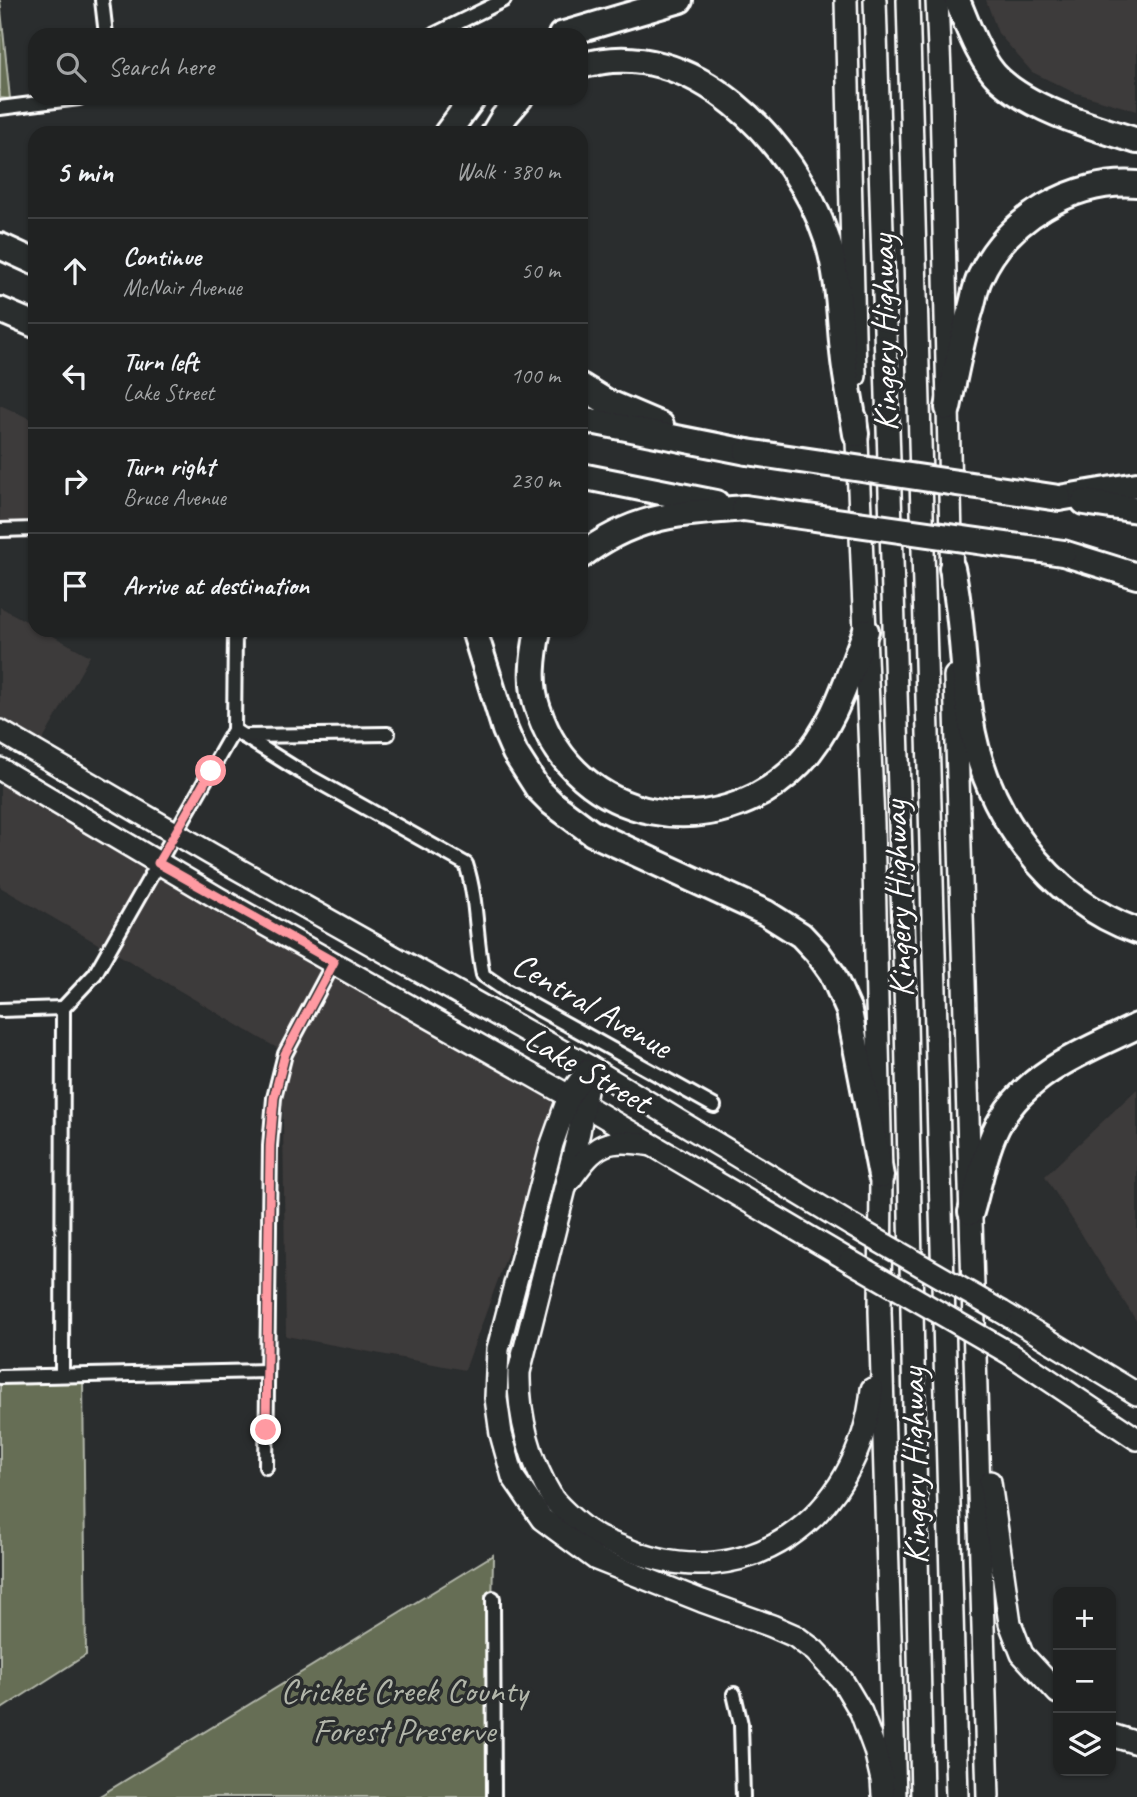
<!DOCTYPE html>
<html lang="en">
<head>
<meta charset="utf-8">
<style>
  body { margin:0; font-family:Caveat,sans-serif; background:#282a2a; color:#f1f3f6 }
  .controls { position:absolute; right:21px; bottom:21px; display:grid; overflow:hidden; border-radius:14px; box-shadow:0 2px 5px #0004 }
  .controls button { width:63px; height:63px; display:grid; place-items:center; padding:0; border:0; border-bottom:2px solid #3d3f40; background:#202222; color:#f1f3f6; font:35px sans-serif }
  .stop { position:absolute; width:21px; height:21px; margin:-16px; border:5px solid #ff9aa2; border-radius:50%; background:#fff }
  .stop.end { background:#ff9aa2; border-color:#fff; box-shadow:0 2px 7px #0008 }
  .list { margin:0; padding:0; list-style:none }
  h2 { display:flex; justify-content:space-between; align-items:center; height:91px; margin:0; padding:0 28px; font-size:30px }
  h2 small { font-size:23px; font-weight:400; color:#a2a4a5 }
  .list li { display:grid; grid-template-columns:46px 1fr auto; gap:21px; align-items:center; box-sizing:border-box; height:105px; padding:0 28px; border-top:2px solid #3d3f40 }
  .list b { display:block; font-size:26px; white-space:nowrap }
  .list p { margin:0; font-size:23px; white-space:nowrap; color:#a2a4a5 }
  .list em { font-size:23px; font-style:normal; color:#a2a4a5 }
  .icon { flex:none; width:38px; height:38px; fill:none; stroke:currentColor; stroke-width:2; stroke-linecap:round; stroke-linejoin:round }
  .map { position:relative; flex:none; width:1137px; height:1797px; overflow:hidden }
  .search { position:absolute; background:#202222; box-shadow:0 2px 5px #0004; left:28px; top:28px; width:560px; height:77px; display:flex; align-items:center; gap:18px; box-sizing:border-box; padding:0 24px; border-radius:21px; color:#a2a4a5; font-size:26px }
  .panel { position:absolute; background:#202222; box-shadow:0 2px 5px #0004; left:28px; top:126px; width:560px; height:511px; border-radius:21px }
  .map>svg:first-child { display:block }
  .built { fill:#3d3a3a }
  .green { fill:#666e54; stroke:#b2b6aa; stroke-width:2 }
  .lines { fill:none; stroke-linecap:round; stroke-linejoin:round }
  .minor-casing { stroke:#fff; stroke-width:18 }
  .primary-casing { stroke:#fff; stroke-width:26 }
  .trunk-casing { stroke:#fff; stroke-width:26 }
  .motorway-casing { stroke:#fff; stroke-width:30 }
  .minor { stroke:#2a2d2e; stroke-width:12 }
  .primary { stroke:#2a2d2e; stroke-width:21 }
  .trunk { stroke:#2a2d2e; stroke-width:21 }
  .motorway { stroke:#2a2d2e; stroke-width:24 }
  .primary-bridge-casing { stroke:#fff; stroke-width:26; stroke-linecap:butt }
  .motorway-bridge-casing { stroke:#fff; stroke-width:30; stroke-linecap:butt }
  .primary-bridge { stroke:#2a2d2e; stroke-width:21 }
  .motorway-bridge { stroke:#2a2d2e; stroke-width:24 }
  .route { stroke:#ff9aa2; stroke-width:9 }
  .labels { text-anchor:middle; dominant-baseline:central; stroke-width:7; stroke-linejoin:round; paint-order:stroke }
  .street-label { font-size:35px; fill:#fff; stroke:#2a2d2e }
  .park-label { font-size:35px; fill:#b2b6aa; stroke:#2a2d2e }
</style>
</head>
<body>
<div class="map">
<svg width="1137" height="1797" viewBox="0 0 1137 1797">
  <rect width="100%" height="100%" fill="#2a2d2e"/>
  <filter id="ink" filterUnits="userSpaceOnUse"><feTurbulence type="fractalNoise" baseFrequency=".0143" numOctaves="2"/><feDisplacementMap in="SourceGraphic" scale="14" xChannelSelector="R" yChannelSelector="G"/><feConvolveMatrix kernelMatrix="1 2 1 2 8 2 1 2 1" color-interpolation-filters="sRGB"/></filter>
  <g filter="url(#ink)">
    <g class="built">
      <polygon points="986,0 1137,0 1137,111 1073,92 1032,72 998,33"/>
      <polygon points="0,405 35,421 35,532 0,532"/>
      <polygon points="0,607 35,626 35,630 42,630 90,656 39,747 0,724"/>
      <polygon points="0,775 153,864 105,948 0,887"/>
      <polygon points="158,868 564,1099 465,1370 286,1336 282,1051 114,952"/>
      <polygon points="1137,1089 1137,1322 1045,1176"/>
    </g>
    <g class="green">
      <polygon points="0,0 10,99 0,98"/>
      <polygon points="83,1380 86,1655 0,1710 0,1382"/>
      <polygon points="493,1555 489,1797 98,1797"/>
    </g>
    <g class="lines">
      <g class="minor-casing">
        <g id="minor">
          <polyline points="102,0 106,35"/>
          <polyline points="433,35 504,0"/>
          <polyline points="0,108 79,98"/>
          <polyline points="0,530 35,529"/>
          <path d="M 234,730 L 301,772 L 466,864 C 478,901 475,937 483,975 L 505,990 L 714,1106"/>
          <polyline points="243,736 388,734"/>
          <polyline points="0,1010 63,1008"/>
          <polyline points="62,1374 63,1008 95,974 234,730 235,630"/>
          <polyline points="0,1377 267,1371"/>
          <polyline points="266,1467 270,1146 274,1098 285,1054 334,962"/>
          <polyline points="493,1598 494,1797"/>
          <polyline points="734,1694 741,1724 743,1797"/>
        </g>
      </g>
      <g class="primary-casing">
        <g id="primary">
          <polyline points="0,731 211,854 590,1067 851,1225"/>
          <polyline points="0,769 218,898 569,1096 850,1261"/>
          <polyline points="1002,1312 1137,1394"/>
          <polyline points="1009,1353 1137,1439"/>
        </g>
      </g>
      <g class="trunk-casing">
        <g id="trunk">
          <polyline points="846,0 855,376"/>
          <polyline points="875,0 906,1020 922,1797"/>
          <polyline points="908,0 957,1797"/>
          <polyline points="937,0 941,97 952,584"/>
          <polyline points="856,418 873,823 881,1176 880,1311 895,1797"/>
          <polyline points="955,676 988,1797"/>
          <path d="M 590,1067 L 579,1132 L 519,1372 C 518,1415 530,1462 553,1499 C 560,1508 582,1528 593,1534 C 601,1540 612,1543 622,1547 C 745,1602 860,1517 872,1389"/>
          <polyline points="587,1071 569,1096 552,1144 498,1349 496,1398 501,1434 513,1477 542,1519 596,1559 702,1601 772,1626 795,1636 815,1651 842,1680 861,1712 875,1750 882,1780 883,1795"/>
          <path d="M 570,1180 C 596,1143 606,1137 652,1145"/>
          <polyline points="990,1482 1010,1623 1022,1654 1058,1693"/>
          <polyline points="1111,1735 1137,1743"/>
        </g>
      </g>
      <g class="motorway-casing">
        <g id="motorway">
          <path d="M 957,0 C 967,24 980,62 1000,80 C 1034,111 1094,127 1137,141"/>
          <polyline points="561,35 680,0"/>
          <path d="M 581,66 C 692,32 796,144 827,239 C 840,279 839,320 844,361 C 847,385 852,410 856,434"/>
          <polyline points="447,133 473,98"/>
          <polyline points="494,133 503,118 520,98"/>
          <polyline points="0,246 35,262"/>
          <polyline points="0,310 35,325"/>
          <polyline points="581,386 607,402 661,425"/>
          <path d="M 948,408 C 955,374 961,341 971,308 C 974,298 975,287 980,277 C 1006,219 1074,179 1137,184"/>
          <polyline points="581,419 747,452"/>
          <polyline points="581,476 716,503"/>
          <polyline points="1059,498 1137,485"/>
          <polyline points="1084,502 1137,510"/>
          <polyline points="1063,553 1137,576"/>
          <path d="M 581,556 C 636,514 678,514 744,508"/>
          <path d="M 952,568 C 963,618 962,668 970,717 C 984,810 1047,899 1137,931"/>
          <polyline points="474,630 505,730 515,753 538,789 552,803 592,833 766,913 801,935 817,952 832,973 849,1011 881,1176"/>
          <path d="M 538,630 C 533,656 529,684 538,709 C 575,824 718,849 800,763 C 834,727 848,676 866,631"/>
          <path d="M 971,1212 C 980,1182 985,1146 1001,1120 C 1031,1070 1088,1050 1137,1026"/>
        </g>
      </g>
      <use href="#minor" class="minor"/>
      <use href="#primary" class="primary"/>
      <use href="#trunk" class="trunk"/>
      <use href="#motorway" class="motorway"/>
      <g class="primary-bridge-casing">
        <g id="primary-bridge">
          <polyline points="851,1225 1002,1312"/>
          <polyline points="850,1261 1009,1353"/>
        </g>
      </g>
      <g class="motorway-bridge-casing">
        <g id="motorway-bridge">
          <polyline points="747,452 1059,498"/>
          <polyline points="744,508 1063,553"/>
        </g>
      </g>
      <use href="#primary-bridge" class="primary-bridge"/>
      <use href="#motorway-bridge" class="motorway-bridge"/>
    </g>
  </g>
  <g class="lines" filter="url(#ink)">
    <polyline class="route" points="211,771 158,863 334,962 285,1054 274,1098 270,1146 266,1430"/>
  </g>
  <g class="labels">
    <g class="street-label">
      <text transform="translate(884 333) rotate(-91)">Kingery Highway</text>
      <text transform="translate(898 899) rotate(-92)">Kingery Highway</text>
      <text transform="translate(592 1005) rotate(30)">Central Avenue</text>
      <text transform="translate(588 1070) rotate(30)">Lake Street</text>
      <text transform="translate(914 1466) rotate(-91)">Kingery Highway</text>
    </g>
    <g class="park-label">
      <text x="404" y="1690">Cricket Creek County<tspan x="404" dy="40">Forest Preserve</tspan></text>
    </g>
  </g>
</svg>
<div class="controls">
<button>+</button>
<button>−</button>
<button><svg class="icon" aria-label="layers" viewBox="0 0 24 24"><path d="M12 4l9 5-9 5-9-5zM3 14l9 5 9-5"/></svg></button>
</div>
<div class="stop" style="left:211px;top:771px"></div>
<div class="stop end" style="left:266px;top:1430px"></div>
<div class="search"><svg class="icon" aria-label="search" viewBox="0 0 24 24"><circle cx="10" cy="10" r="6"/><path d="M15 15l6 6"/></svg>Search here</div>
<section class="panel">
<h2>5 min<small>Walk · 380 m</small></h2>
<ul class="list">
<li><svg class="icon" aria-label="ahead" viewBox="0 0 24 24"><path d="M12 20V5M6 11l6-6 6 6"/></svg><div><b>Continue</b><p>McNair Avenue</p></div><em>50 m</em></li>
<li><svg class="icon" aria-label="left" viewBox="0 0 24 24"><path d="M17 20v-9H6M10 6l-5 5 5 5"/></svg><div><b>Turn left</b><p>Lake Street</p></div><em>100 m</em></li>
<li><svg class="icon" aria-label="right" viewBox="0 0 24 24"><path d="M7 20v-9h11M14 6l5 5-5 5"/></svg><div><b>Turn right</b><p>Bruce Avenue</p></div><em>230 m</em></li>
<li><svg class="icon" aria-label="arrive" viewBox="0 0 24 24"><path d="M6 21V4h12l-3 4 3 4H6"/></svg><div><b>Arrive at destination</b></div></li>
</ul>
</section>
</div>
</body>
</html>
